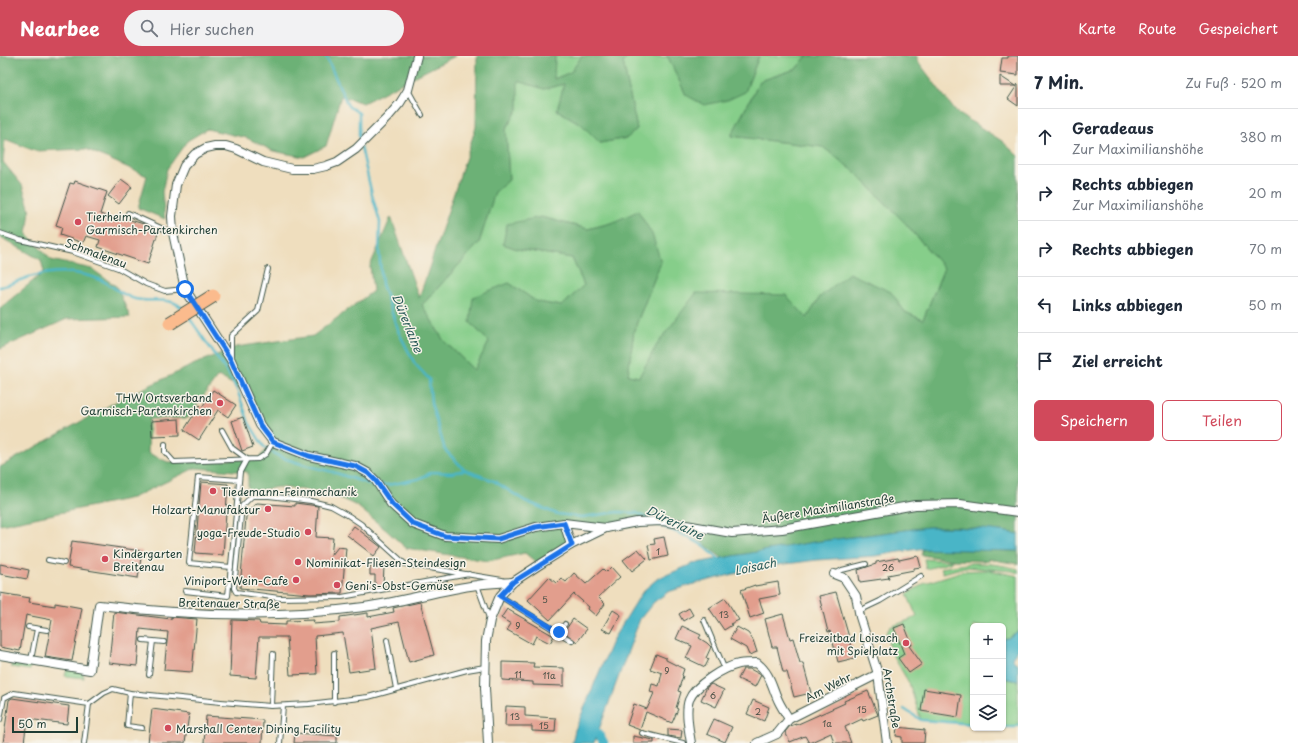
<!DOCTYPE html>
<html lang="de">
<head>
<meta charset="utf-8">
<style>
  body { margin:0; font-family:"Playpen Sans",sans-serif; background:#f2f2f3; color:#1f2937 }
  .controls { position:absolute; right:12px; bottom:12px; display:grid; overflow:hidden; border-radius:6px; box-shadow:0 1px 3px #0004 }
  .controls button { width:36px; height:36px; display:grid; place-items:center; padding:0; border:0; border-bottom:1px solid #e0e1e3; background:#fff; color:#1f2937; font:20px sans-serif }
  .scale { position:absolute; left:12px; bottom:10px; width:66px; box-sizing:border-box; padding-left:4px; border:2px solid #1f3d34; border-top:0; font-size:11px; line-height:14px; white-space:nowrap; color:#1f3d34; -webkit-text-stroke:3px #f7f3e8; paint-order:stroke }
  .stop { position:absolute; width:12px; height:12px; margin:-9px; border:3px solid #1a73e8; border-radius:50%; background:#fff }
  .stop.end { background:#1a73e8; border-color:#fff; box-shadow:0 1px 4px #0008 }
  .list { margin:0; padding:0; list-style:none }
  h2 { display:flex; justify-content:space-between; align-items:center; height:52px; margin:0; padding:0 16px; font-size:17px }
  h2 small { font-size:13px; font-weight:400; color:#747a83 }
  .list li { display:grid; grid-template-columns:26px 1fr auto; gap:12px; align-items:center; box-sizing:border-box; height:56px; padding:0 16px; border-top:1px solid #e0e1e3 }
  .list b { display:block; font-size:15px; white-space:nowrap }
  .list p { margin:0; font-size:13px; white-space:nowrap; color:#747a83 }
  .list em { font-size:13px; font-style:normal; color:#747a83 }
  .actions { display:flex; gap:8px; padding:12px 16px }
  .actions a { flex:1; padding:9px 0; border:1px solid #d1495b; border-radius:6px; text-align:center; font-size:14px; color:#d1495b }
  .actions .main { background:#d1495b; color:#fff }
  .icon { flex:none; width:22px; height:22px; fill:none; stroke:currentColor; stroke-width:2; stroke-linecap:round; stroke-linejoin:round }
  .map { position:relative; flex:none; width:1018px; height:687px; overflow:hidden }
  header { display:flex; align-items:center; gap:24px; box-sizing:border-box; height:56px; padding:0 20px; background:#d1495b; color:#fff }
  header strong { font-size:19px }
  nav { display:flex; gap:22px; margin-inline-start:auto; font-size:14px }
  .search { width:280px; height:36px; background:#f2f2f3; display:flex; align-items:center; gap:10px; box-sizing:border-box; padding:0 14px; border-radius:22px; color:#747a83; font-size:15px }
  main { display:flex }
  aside { flex:1; background:#fff }
  .map>svg:first-child { display:block }
  .green { fill:#86ce8a; stroke:#52865f }
  .forest { fill:#6cb176; stroke:#467755; fill-rule:evenodd }
  .water { fill:#4ab5c7; stroke:#34797e }
  .lines { fill:none; stroke-linecap:round; stroke-linejoin:round }
  .stream { stroke:#4ab5c7; stroke-width:2.5 }
  .canal { stroke:#4ab5c7; stroke-width:9 }
  .building { fill:#e29e8d }
  .lane-casing { stroke:#3e5549; stroke-width:6 }
  .street-casing { stroke:#3e5549; stroke-width:10 }
  .lane { stroke:#fff; stroke-width:4 }
  .street { stroke:#fff; stroke-width:8 }
  .primary-bridge-casing { stroke:#3e5549; stroke-width:15; stroke-linecap:butt }
  .primary-bridge { stroke:#fbbb8d; stroke-width:13 }
  .route { stroke:#1a73e8; stroke-width:5 }
  .poi-dot { fill:#d1495b; stroke:#f7f3e8; stroke-width:1.5 }
  .labels { text-anchor:middle; dominant-baseline:central; stroke-width:3; stroke-linejoin:round; paint-order:stroke }
  .number-label { font-size:9px; fill:#50554a }
  .poi-label { font-size:11px; fill:#1f3d34; stroke:#f7f3e8; text-anchor:start }
  .street-label { font-size:11px; fill:#1f3d34; stroke:#f7f3e8 }
  .water-label { font-size:12px; font-style:italic; fill:#2a5b59; stroke:#f7f3e8 }
</style>
</head>
<body>
<header>
<strong>Nearbee</strong>
<div class="search"><svg class="icon" aria-label="search" viewBox="0 0 24 24"><circle cx="10" cy="10" r="6"/><path d="M15 15l6 6"/></svg>Hier suchen</div>
<nav><a>Karte</a><a>Route</a><a>Gespeichert</a></nav>
</header>
<main>
<div class="map">
<svg width="1018" height="687" viewBox="0 0 1018 687">
  <rect width="100%" height="100%" fill="#f7f3e8"/>
  <filter id="ink" filterUnits="userSpaceOnUse"><feTurbulence type="fractalNoise" baseFrequency=".025" numOctaves="2"/><feDisplacementMap in="SourceGraphic" scale="8" xChannelSelector="R" yChannelSelector="G"/><feConvolveMatrix kernelMatrix="1 2 1 2 8 2 1 2 1" color-interpolation-filters="sRGB"/></filter>
  <filter id="wash" filterUnits="userSpaceOnUse"><feTurbulence type="fractalNoise" baseFrequency=".012" numOctaves="4" result="noise"/><feDisplacementMap in="SourceGraphic" scale="16" xChannelSelector="R" yChannelSelector="G"/><feGaussianBlur stdDeviation="0.9" result="paint"/><feColorMatrix in="noise" values="0 0 0 0 0 0 0 0 0 0 0 0 0 0 0 0 0 1.4 0 .05"/><feComposite in="paint" operator="in"/></filter>
  <g filter="url(#wash)">
    <rect width="100%" height="100%" fill="#efdebe"/>
    <g class="green">
      <polygon points="555,0 582,0 571,16 554,23"/>
      <polygon points="630,0 668,1 686,39 745,36 759,0 807,0 796,13 760,25 731,80 823,91 855,116 906,168 944,212 923,264 905,256 890,236 820,241 807,262 658,287 639,321 628,319 634,274 661,206 611,167 588,173 541,161 503,188 517,193 572,202 584,229 562,250 537,246 509,227 470,266 489,286 474,314 444,285 422,249 479,187 495,136 509,124 506,73 518,53 517,24 544,33 565,28 557,54 581,68 600,87 627,82 637,73 623,6"/>
      <polygon points="924,503 953,505 949,507 926,513"/>
      <path d="M 971,507 C 988,507 1002,509 1018,513 L 1018,517 L 1012,515 L 965,511 L 943,517 L 941,512 Z"/>
      <polygon points="989,514 1018,520 1018,575 1008,582 1003,583 1003,570 973,570 973,668 921,664 909,627 891,596 886,578 890,571 917,561 907,538 925,527 963,515"/>
      <polygon points="12,604 31,607 30,614 11,611"/>
      <polygon points="67,613 83,615 84,622 65,620"/>
      <polygon points="1003,622 1018,625 1018,669 1015,671 1003,671"/>
    </g>
    <g class="forest">
      <polygon points="0,0 455,0 363,47 341,40 326,90 304,101 273,95 247,82 207,73 187,85 167,113 162,136 165,163 138,152 147,120 86,93 35,95 5,83 3,106 22,129 30,154 27,178 51,204 92,213 117,231 130,261 67,263 0,293 0,252 44,216 41,204 0,181"/>
      <path d="M 477,0 L 555,0 L 554,23 L 571,16 L 582,0 L 630,0 L 623,6 L 637,73 L 627,82 L 600,87 L 581,68 L 557,54 L 564,28 L 544,33 L 518,25 L 518,53 L 506,73 L 509,124 L 495,136 L 479,187 L 422,249 L 444,285 L 474,314 L 489,286 L 470,266 L 473,241 L 509,227 L 537,246 L 562,250 L 584,229 L 572,202 L 517,193 L 503,188 L 507,168 L 541,161 L 588,173 L 611,167 L 638,155 L 652,178 L 661,206 L 634,274 L 628,319 L 639,321 L 658,287 L 696,237 L 786,239 L 807,262 L 820,241 L 849,217 L 891,236 L 905,256 L 923,264 L 944,212 L 906,168 L 855,116 L 823,91 L 731,80 L 760,25 L 796,13 L 807,0 L 917,0 L 917,4 L 956,56 L 1002,85 L 1018,100 L 1018,478 L 1001,475 L 958,471 L 928,471 L 814,486 L 722,502 L 678,467 L 606,472 L 564,467 L 571,489 L 539,509 L 525,497 L 488,505 L 406,492 L 386,474 L 357,450 L 331,438 L 306,434 L 278,431 L 248,436 L 248,416 L 195,412 L 132,442 L 0,469 L 0,411 L 119,344 L 195,308 L 236,291 L 313,280 L 373,235 L 370,210 L 391,161 L 419,242 L 476,71 ZM 218,320 L 245,335 L 273,386 L 258,403 L 168,406 L 148,397 L 149,363 L 188,362 Z"/>
      <polygon points="666,0 759,0 745,36 728,44 704,49 686,39 668,1"/>
      <polygon points="923,493 1018,495 1018,508 988,503 988,505 954,504 921,499"/>
    </g>
    <g class="water">
      <path d="M 928,471 C 958,471 988,472 1018,478 L 1018,495 L 918,493 L 875,500 L 817,504 L 762,511 L 690,529 L 668,536 L 654,546 L 640,563 L 594,687 L 572,687 L 575,674 L 613,583 L 643,535 L 657,523 L 692,508 L 722,502 L 814,486 Z"/>
      <polygon points="1018,575 1018,594 1012,602 1014,605 1018,608 1018,625 1003,622 1003,583 1008,582"/>
    </g>
    <g class="lines">
      <g class="stream">
        <polyline points="326,0 348,50 359,57 359,80 360,86"/>
        <polyline points="361,91 372,139 380,166 379,195 382,228 399,277 415,308 429,323 431,347 445,394 465,414 494,425 525,445 557,458 582,461 618,456 637,457 648,463"/>
        <path d="M 0,231 C 10,229 19,224 29,221 C 54,214 79,214 103,225 C 114,231 123,240 135,243 C 152,247 172,239 184,254"/>
        <polyline points="188,260 229,319 238,336 249,367 264,391 280,401 305,409 333,416 372,429 388,429 418,423 433,416 452,417 465,414"/>
        <polyline points="657,468 688,481 704,490 720,504"/>
        <polyline points="904,653 921,664 973,668"/>
        <polyline points="1003,671 1015,671 1018,669"/>
      </g>
      <polyline class="canal" points="594,675 600,680 604,687"/>
    </g>
    <g id="blocks">
      <g class="building">
        <polygon points="1008,0 1018,0 1018,19 1000,17 1002,2 1008,2"/>
        <polygon points="1000,20 1015,30 1000,30"/>
        <polygon points="1018,28 1018,50 1008,43"/>
        <polygon points="121,123 132,131 119,148 108,140"/>
        <polygon points="75,125 107,136 100,158 116,164 117,160 147,169 149,170 148,174 158,177 148,208 98,191 100,184 86,180 83,187 60,179 62,171 56,169 70,127 74,128"/>
        <polygon points="213,334 236,349 228,361 218,354 199,384 184,374 200,349 202,351"/>
        <polygon points="243,361 253,391 242,395 232,365"/>
        <polygon points="179,363 180,379 152,380 151,365"/>
        <polygon points="201,426 228,428 223,499 195,497"/>
        <polygon points="257,447 295,450 295,447 318,450 316,481 333,482 331,500 338,491 346,492 342,537 310,538 240,532 246,461 249,454"/>
        <polygon points="354,470 381,491 374,500 347,479"/>
        <polygon points="664,481 668,500 651,504 648,489 655,488 654,483"/>
        <polygon points="72,485 142,495 138,522 68,511"/>
        <polygon points="638,493 647,503 632,515 623,504"/>
        <polygon points="918,500 921,511 914,512 914,514 888,519 889,522 860,526 858,514 876,508 876,506 898,502 899,504"/>
        <polygon points="0,508 29,514 27,523 0,518"/>
        <polygon points="370,510 384,511 383,530 375,530 375,519 370,519"/>
        <polygon points="611,511 620,521 598,541 605,548 596,560 588,553 589,551 574,538 550,564 528,544 549,521 556,527 561,522 566,526 574,517 586,528 603,513 606,516"/>
        <polygon points="778,526 780,539 759,543 764,557 750,562 741,534 755,529 755,530"/>
        <polygon points="836,536 855,602 838,606 830,575 828,576 819,540"/>
        <polygon points="0,537 30,542 29,546 55,550 55,547 82,552 72,605 45,601 52,564 26,559 20,595 0,591"/>
        <polygon points="725,542 739,564 730,568 732,569 724,574 709,552"/>
        <polygon points="420,546 434,599 409,606 399,566 371,572 376,612 349,616 343,577 315,580 317,618 290,619 287,581 259,581 256,622 230,620 232,564 259,565 260,568 286,569 286,565 314,564 313,568 340,566 340,561 368,557 368,561 394,556 393,552"/>
        <polygon points="689,552 693,559 683,565 679,558"/>
        <polygon points="507,553 554,580 550,587 536,580 532,588 507,574 511,568 501,562"/>
        <polygon points="613,554 621,559 611,577 602,573"/>
        <polygon points="114,556 171,563 171,561 197,563 192,616 164,614 168,576 140,573 137,610 109,607"/>
        <polygon points="783,558 790,583 793,582 800,607 803,607 811,637 794,641 787,616 783,616 777,591 772,591 765,563"/>
        <polygon points="573,563 587,573 577,586 564,576"/>
        <polygon points="904,568 912,589 909,590 922,608 909,617 898,602 904,598 894,572"/>
        <polygon points="682,570 701,579 699,582 707,587 711,591 706,602 709,603 705,611 686,602 692,590 676,583"/>
        <polygon points="737,571 748,577 753,584 757,596 749,599 746,592 730,583"/>
        <polygon points="656,598 666,602 666,604 684,613 682,619 683,620 678,635 681,636 676,652 678,653 672,667 646,656 640,674 627,669 634,648 647,653 654,637 650,636 652,628 659,630 662,617 650,613"/>
        <polygon points="502,606 534,607 533,611 564,612 564,630 533,629 533,626 502,624"/>
        <polygon points="743,613 750,613 761,619 755,631 738,623"/>
        <polygon points="711,628 724,634 716,651 701,644 707,631"/>
        <polygon points="924,633 961,639 958,661 921,655"/>
        <polygon points="868,635 878,659 863,665 862,663 845,671 851,687 834,687 831,677 809,687 805,680 790,686 785,676 790,670 796,668 796,669 845,647 844,645"/>
        <polygon points="12,642 69,650 67,668 27,663 24,687 3,687 9,644"/>
        <polygon points="753,644 769,651 764,665 747,658"/>
        <polygon points="506,650 525,651 525,660 556,662 555,676 532,675 532,670 505,670"/>
        <polygon points="152,653 189,658 185,687 148,687"/>
        <polygon points="206,660 263,664 262,687 204,687"/>
        <polygon points="714,663 732,671 725,686 707,678"/>
        <polygon points="897,671 925,674 924,687 902,687 902,681 896,680"/>
        <polygon points="668,673 682,674 681,682 668,680"/>
        <polygon points="295,677 337,680 337,687 294,687"/>
        <polygon points="633,680 654,684 654,687 633,687"/>
      </g>
    </g>
  </g>
  <g filter="url(#ink)">
    <use href="#blocks" fill-opacity="0" stroke="#3e5549" stroke-width="1"/>
    <g class="lines">
      <g class="lane-casing">
        <g id="lane">
          <polyline points="408,34 422,59"/>
          <polyline points="128,157 172,177"/>
          <polyline points="0,177 20,184 73,196 118,212 146,228 165,235 185,233"/>
          <polyline points="231,302 231,280 258,255 268,213"/>
          <polyline points="165,388 165,396 174,406 258,403 266,398 273,386"/>
          <polyline points="48,504 64,507"/>
          <polyline points="231,511 189,507 198,421 239,424"/>
          <polyline points="469,518 342,541 279,542 236,536 234,532 242,450 252,440 269,440 311,445 331,450 349,460 361,468 405,508 502,524"/>
          <polyline points="835,518 842,514 866,508"/>
          <polyline points="477,529 489,562"/>
          <polyline points="185,535 228,540 240,416 247,403 232,392 222,374"/>
          <polyline points="500,540 572,585"/>
          <polyline points="859,555 880,545 921,520"/>
          <polyline points="704,564 725,614"/>
          <polyline points="28,571 47,574"/>
          <polyline points="559,576 565,568"/>
          <polyline points="143,584 164,586"/>
          <polyline points="387,584 396,633"/>
          <polyline points="31,604 37,573"/>
          <polyline points="149,619 153,585"/>
          <polyline points="130,637 127,670 142,672"/>
          <polyline points="334,646 334,597"/>
          <polyline points="271,650 273,598"/>
          <polyline points="0,664 4,642 14,637 89,648 104,637 113,633 130,637 221,646 271,650 309,648 368,641 467,614 485,611"/>
          <polyline points="642,677 683,687"/>
          <polyline points="84,687 89,648"/>
          <polyline points="280,687 283,650"/>
        </g>
      </g>
      <g class="street-casing">
        <g id="street">
          <polyline points="417,0 408,34 400,47 388,61 356,93 337,106 326,110 313,113 292,113 263,106 236,93 226,90 215,90 206,92 195,98 184,110 176,129 172,160 173,177 185,233 231,304 260,369 273,386 309,400 355,410 368,417 376,425 391,448 413,468 445,480 498,483 536,471 564,467 606,472"/>
          <polyline points="564,467 571,489"/>
          <polyline points="834,518 844,522 856,540 860,561 878,618 887,687"/>
          <path d="M 0,599 L 90,614 L 99,549 C 189,560 275,563 364,551 C 402,546 439,534 477,529 C 489,527 501,527 513,526"/>
          <polyline points="488,687 485,632 486,585 490,564 500,540 513,526 539,509 571,489 606,472 637,466 663,465 732,477 782,473 915,449 960,448 1018,456"/>
          <path d="M 691,687 C 689,675 685,655 689,644 C 695,629 724,611 739,608 C 745,607 751,607 757,607 C 771,618 772,632 779,646 C 782,652 786,658 789,663"/>
          <polyline points="757,687 777,678 789,663 878,618"/>
        </g>
      </g>
      <use href="#lane" class="lane"/>
      <use href="#street" class="street"/>
      <g class="primary-bridge-casing">
        <polyline id="primary-bridge" points="170,267 213,240"/>
      </g>
      <use href="#primary-bridge" class="primary-bridge"/>
    </g>
  </g>
  <g class="lines" filter="url(#ink)">
    <polyline class="route" points="185,233 231,304 260,369 273,386 309,400 355,410 368,417 376,425 392,448 413,468 445,480 498,483 536,471 564,467 572,489 513,526 500,540 559,576"/>
  </g>
  <g class="poi-dot">
    <circle cx="78" cy="166" r="4"/>
    <circle cx="220" cy="347" r="4"/>
    <circle cx="213" cy="435" r="4"/>
    <circle cx="268" cy="453" r="4"/>
    <circle cx="308" cy="476" r="4"/>
    <circle cx="105" cy="503" r="4"/>
    <circle cx="298" cy="506" r="4"/>
    <circle cx="296" cy="524" r="4"/>
    <circle cx="337" cy="529" r="4"/>
    <circle cx="906" cy="587" r="4"/>
    <circle cx="168" cy="672" r="4"/>
  </g>
  <g class="labels">
    <g class="number-label">
      <text x="658" y="495">1</text>
      <text x="888" y="511">26</text>
      <text x="545" y="543">5</text>
      <text x="724" y="558">13</text>
      <text x="518" y="569">9</text>
      <text x="667" y="614">9</text>
      <text x="518" y="618">11</text>
      <text x="549" y="619">11a</text>
      <text x="713" y="639">6</text>
      <text x="862" y="653">15</text>
      <text x="758" y="655">2</text>
      <text x="515" y="660">13</text>
      <text x="827" y="667">1a</text>
      <text x="544" y="669">15</text>
    </g>
    <g class="poi-label">
      <text x="86" y="160">Tierheim<tspan x="86" dy="13">Garmisch-Partenkirchen</tspan></text>
      <text x="212" y="341" text-anchor="end">THW Ortsverband<tspan x="212" dy="13">Garmisch-Partenkirchen</tspan></text>
      <text x="221" y="435">Tiedemann-Feinmechanik</text>
      <text x="260" y="453" text-anchor="end">Holzart-Manufaktur</text>
      <text x="300" y="476" text-anchor="end">yoga-Freude-Studio</text>
      <text x="113" y="497">Kindergarten<tspan x="113" dy="13">Breitenau</tspan></text>
      <text x="306" y="506">Nominikat-Fliesen-Steindesign</text>
      <text x="288" y="524" text-anchor="end">Viniport-Wein-Cafe</text>
      <text x="345" y="529">Geni's-Obst-Gemüse</text>
      <text x="898" y="581" text-anchor="end">Freizeitbad Loisach<tspan x="898" dy="13">mit Spielplatz</tspan></text>
      <text x="176" y="672">Marshall Center Dining Facility</text>
    </g>
    <g class="street-label">
      <text transform="translate(96 197) rotate(20)">Schmalenau</text>
      <text transform="translate(828 452) rotate(-9)">Äußere Maximilianstraße</text>
      <text transform="translate(229 547) rotate(1)">Breitenauer Straße</text>
      <text transform="translate(828 631) rotate(-27)">Am Wehr</text>
      <text transform="translate(892 642) rotate(81)">Archstraße</text>
    </g>
    <g class="water-label">
      <text transform="translate(408 267) rotate(68)">Dürerlaine</text>
      <text transform="translate(675 466) rotate(26)">Dürerlaine</text>
      <text transform="translate(755 510) rotate(-12)">Loisach</text>
    </g>
  </g>
</svg>
<div class="controls">
<button>+</button>
<button>−</button>
<button><svg class="icon" aria-label="layers" viewBox="0 0 24 24"><path d="M12 4l9 5-9 5-9-5zM3 14l9 5 9-5"/></svg></button>
</div>
<div class="scale">50 m</div>
<div class="stop" style="left:185px;top:233px"></div>
<div class="stop end" style="left:559px;top:576px"></div>
</div>
<aside>
<h2>7 Min.<small>Zu Fuß · 520 m</small></h2>
<ul class="list">
<li><svg class="icon" aria-label="ahead" viewBox="0 0 24 24"><path d="M12 20V5M6 11l6-6 6 6"/></svg><div><b>Geradeaus</b><p>Zur Maximilianshöhe</p></div><em>380 m</em></li>
<li><svg class="icon" aria-label="right" viewBox="0 0 24 24"><path d="M7 20v-9h11M14 6l5 5-5 5"/></svg><div><b>Rechts abbiegen</b><p>Zur Maximilianshöhe</p></div><em>20 m</em></li>
<li><svg class="icon" aria-label="right" viewBox="0 0 24 24"><path d="M7 20v-9h11M14 6l5 5-5 5"/></svg><div><b>Rechts abbiegen</b></div><em>70 m</em></li>
<li><svg class="icon" aria-label="left" viewBox="0 0 24 24"><path d="M17 20v-9H6M10 6l-5 5 5 5"/></svg><div><b>Links abbiegen</b></div><em>50 m</em></li>
<li><svg class="icon" aria-label="arrive" viewBox="0 0 24 24"><path d="M6 21V4h12l-3 4 3 4H6"/></svg><div><b>Ziel erreicht</b></div></li>
</ul>
<div class="actions"><a class="main">Speichern</a><a>Teilen</a></div>
</aside>
</main>
</body>
</html>
